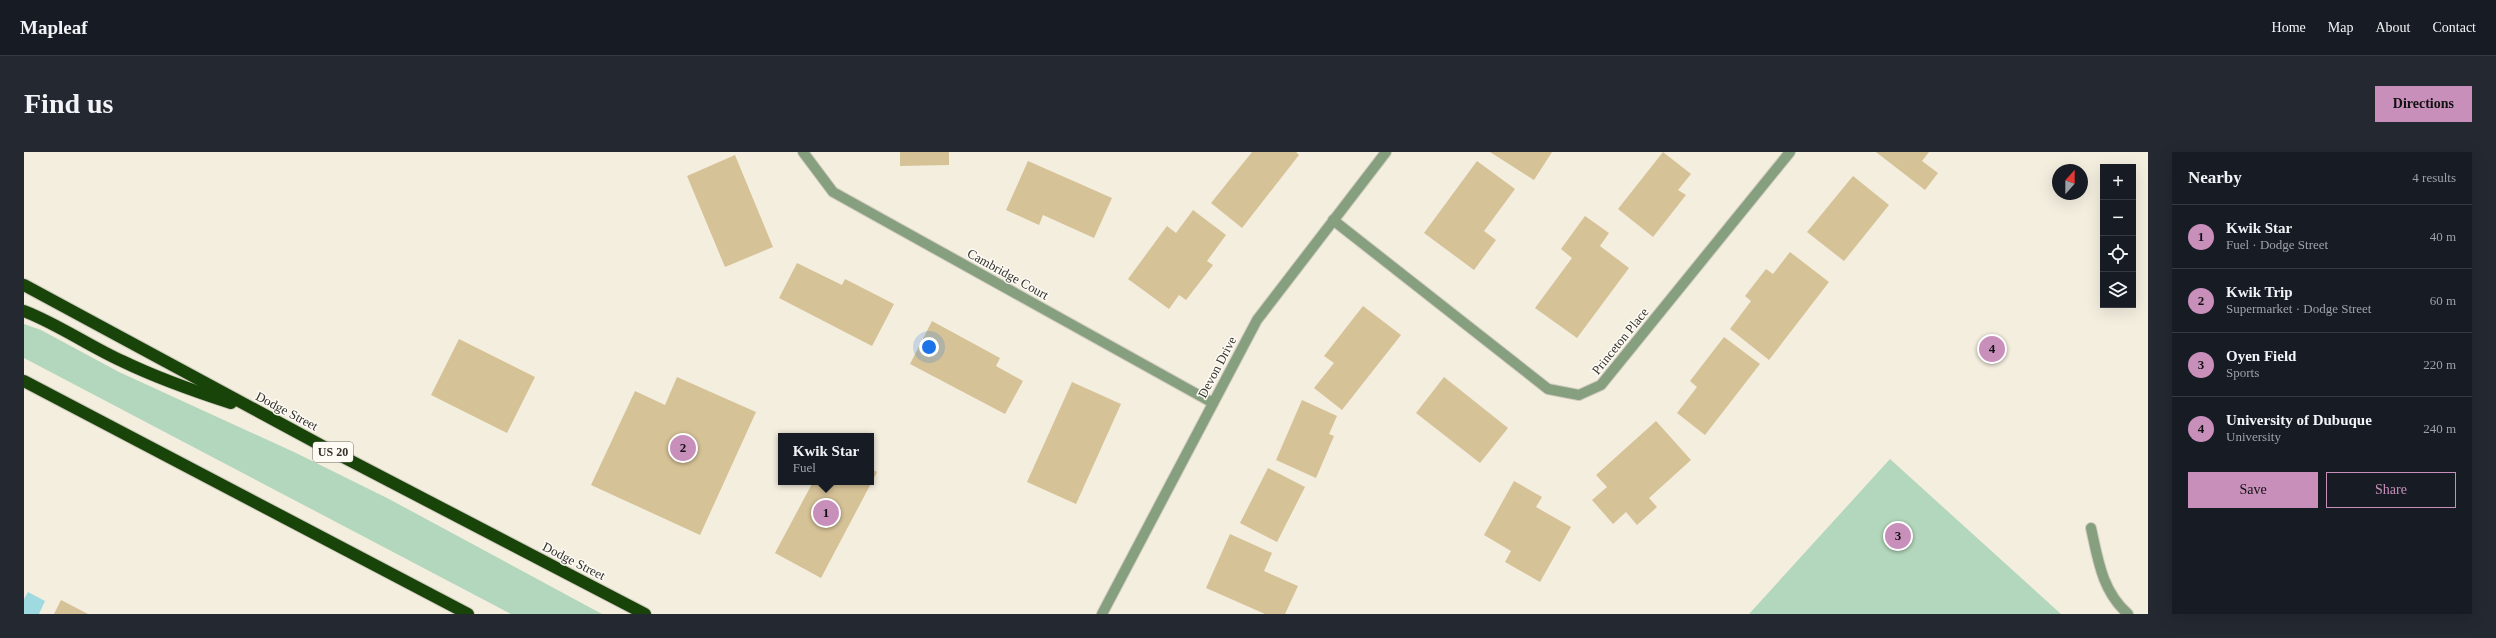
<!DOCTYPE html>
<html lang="en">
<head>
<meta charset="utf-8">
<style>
  body { margin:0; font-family:Georgia,serif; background:#242831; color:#f1f3f6 }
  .controls { position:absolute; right:12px; top:12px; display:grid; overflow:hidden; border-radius:0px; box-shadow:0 4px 16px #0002 }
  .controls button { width:36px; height:36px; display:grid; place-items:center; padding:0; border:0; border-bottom:1px solid #363941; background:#171b24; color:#f1f3f6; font:20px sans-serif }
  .compass { position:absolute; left:2028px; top:12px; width:36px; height:36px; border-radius:50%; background:#171b24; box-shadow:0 4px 16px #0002; rotate:21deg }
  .you { position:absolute; left:905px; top:195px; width:14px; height:14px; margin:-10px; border:3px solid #fff; border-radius:50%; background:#1a73e8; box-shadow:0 0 0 6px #1a73e833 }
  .badge { display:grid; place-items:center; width:26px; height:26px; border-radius:50%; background:#c78fba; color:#111; font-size:13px; font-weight:700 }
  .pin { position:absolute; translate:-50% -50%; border:2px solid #fff; box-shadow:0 1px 4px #0006 }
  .popup { position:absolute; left:754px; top:281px; width:96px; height:52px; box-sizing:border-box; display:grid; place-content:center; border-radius:0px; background:#171b24; filter:drop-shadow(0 1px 3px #0005); font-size:13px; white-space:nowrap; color:#9ea1a6 }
  .popup b { font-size:15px; color:#f1f3f6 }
  .popup::after { content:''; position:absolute; left:50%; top:100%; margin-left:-8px; border:8px solid transparent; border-top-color:#171b24 }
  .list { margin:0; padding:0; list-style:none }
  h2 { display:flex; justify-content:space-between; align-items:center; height:52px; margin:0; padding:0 16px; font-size:17px }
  h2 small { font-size:13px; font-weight:400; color:#9ea1a6 }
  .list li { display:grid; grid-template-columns:26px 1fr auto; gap:12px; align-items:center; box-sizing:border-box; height:64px; padding:0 16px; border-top:1px solid #363941 }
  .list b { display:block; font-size:15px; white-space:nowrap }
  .list p { margin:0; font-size:13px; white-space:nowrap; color:#9ea1a6 }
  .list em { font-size:13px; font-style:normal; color:#9ea1a6 }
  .actions { display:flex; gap:8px; padding:12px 16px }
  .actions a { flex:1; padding:9px 0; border:1px solid #c78fba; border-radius:0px; text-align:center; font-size:14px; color:#c78fba }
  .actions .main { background:#c78fba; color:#111 }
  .icon { flex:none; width:22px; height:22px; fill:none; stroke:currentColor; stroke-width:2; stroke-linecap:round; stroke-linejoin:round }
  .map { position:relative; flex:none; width:2124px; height:462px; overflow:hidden; border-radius:0px }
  header { display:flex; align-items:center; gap:24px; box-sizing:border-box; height:56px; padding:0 20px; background:#171b24; border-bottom:1px solid #363941 }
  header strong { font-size:19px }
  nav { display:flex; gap:22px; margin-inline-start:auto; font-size:14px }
  .intro { display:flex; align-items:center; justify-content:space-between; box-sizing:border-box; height:96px; padding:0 24px }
  h1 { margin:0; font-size:28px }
  .button { padding:10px 18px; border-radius:0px; background:#c78fba; color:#111; font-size:14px; font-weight:700 }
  main { display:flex; gap:24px; padding:0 24px }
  aside { flex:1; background:#171b24; border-radius:0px; box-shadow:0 4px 16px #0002 }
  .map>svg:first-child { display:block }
  .green { fill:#b3d7bc }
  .water { fill:#9edae0 }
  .building { fill:#d6c297 }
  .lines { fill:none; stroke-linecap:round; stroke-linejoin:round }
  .minor-casing { stroke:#d1ccbf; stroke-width:12 }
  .highway-casing { stroke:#d1ccbf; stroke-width:14 }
  .minor { stroke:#869f7f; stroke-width:10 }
  .highway { stroke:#184309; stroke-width:12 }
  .labels { text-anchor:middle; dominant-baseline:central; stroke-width:3; stroke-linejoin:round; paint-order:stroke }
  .shield { fill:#fefbf5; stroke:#716e68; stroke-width:1 }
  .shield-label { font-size:12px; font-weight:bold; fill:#34322c }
  .street-label { font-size:13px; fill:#34322c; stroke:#fefbf5 }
</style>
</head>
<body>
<header>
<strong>Mapleaf</strong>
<nav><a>Home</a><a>Map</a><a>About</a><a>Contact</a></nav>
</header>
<div class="intro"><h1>Find us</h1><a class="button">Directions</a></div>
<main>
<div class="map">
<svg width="2124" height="462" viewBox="0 0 2124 462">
  <rect width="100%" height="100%" fill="#f4eedf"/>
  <g class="green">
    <polygon points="0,172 17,178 95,220 270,300 365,347 578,462 487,462 0,206"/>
    <polygon points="1866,307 2037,462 1725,462"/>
  </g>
  <polygon class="water" points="4,440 21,449 15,462 0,462 0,447"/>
  <g class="building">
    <polygon points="876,0 925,0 925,13 876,14"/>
    <polygon points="1228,0 1272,0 1275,3 1218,76 1187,51"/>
    <polygon points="1466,0 1528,0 1510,28"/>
    <polygon points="1639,0 1667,22 1654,38 1662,43 1629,85 1594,57"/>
    <polygon points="1852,0 1905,0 1898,9 1914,21 1901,38"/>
    <polygon points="711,3 749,95 701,115 663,24"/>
    <polygon points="1004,9 1088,46 1070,86 1019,63 1015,73 982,58"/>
    <polygon points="1453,9 1491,37 1460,79 1472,88 1450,118 1400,81"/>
    <polygon points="1829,24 1865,53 1820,109 1783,80"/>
    <polygon points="1169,58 1202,83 1183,109 1189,113 1162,148 1155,143 1145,157 1104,127 1143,74 1152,81"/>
    <polygon points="1561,64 1585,81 1576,94 1605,116 1553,186 1511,156 1548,106 1537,97"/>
    <polygon points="1766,100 1805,130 1745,208 1706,177 1727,149 1721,144 1742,117 1749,122"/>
    <polygon points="773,111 818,133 821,127 870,152 848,194 755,146"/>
    <polygon points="1339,154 1377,183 1318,258 1290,236 1310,211 1300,204"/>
    <polygon points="908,169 976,206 972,214 999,229 981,262 886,212"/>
    <polygon points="1700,185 1736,212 1681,283 1653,261 1673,235 1666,229"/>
    <polygon points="435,187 511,225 483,281 407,243"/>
    <polygon points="653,225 732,260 676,383 567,333 611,239 641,253"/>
    <polygon points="1420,225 1484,276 1456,311 1392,261"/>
    <polygon points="1048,230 1097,252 1052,352 1003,330"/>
    <polygon points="1278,248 1313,264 1305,282 1310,284 1292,326 1252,308"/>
    <polygon points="1632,269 1667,308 1625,346 1633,355 1613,373 1602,360 1589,372 1568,348 1583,335 1572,323"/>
    <polygon points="1244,316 1281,335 1253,390 1216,371"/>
    <polygon points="847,317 853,320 797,426 751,401 789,330 847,330"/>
    <polygon points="1490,329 1518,345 1512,355 1547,375 1516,430 1481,410 1487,399 1460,383"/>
    <polygon points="1206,382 1248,401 1240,419 1274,434 1261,462 1241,462 1182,436"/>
    <polygon points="37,448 64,462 30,462"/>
  </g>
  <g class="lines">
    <g class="minor-casing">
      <g id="minor">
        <polyline points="779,0 809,40 1189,251"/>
        <polyline points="1309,68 1524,237 1555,243 1577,233 1766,0"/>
        <path d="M 2067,376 C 2074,408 2078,439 2104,462"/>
        <polyline points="1078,462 1233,168 1362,0"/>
      </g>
    </g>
    <g class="highway-casing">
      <g id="highway">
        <polyline points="0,133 302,296 621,462"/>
        <path d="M 0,159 C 34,172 65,194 98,209 C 133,226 170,239 207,251"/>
        <polyline points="0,229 444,462"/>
      </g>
    </g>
    <use href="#minor" class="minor"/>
    <use href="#highway" class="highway"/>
  </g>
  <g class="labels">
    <rect class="shield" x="289" y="290" width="40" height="20" rx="3"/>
    <g class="shield-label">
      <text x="309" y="300">US 20</text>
    </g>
    <g class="street-label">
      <text transform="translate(984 122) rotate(29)">Cambridge Court</text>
      <text transform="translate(1596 189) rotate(-51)">Princeton Place</text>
      <text transform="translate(1193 215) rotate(-62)">Devon Drive</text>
      <text transform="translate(263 259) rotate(28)">Dodge Street</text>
      <text transform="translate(550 409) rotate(27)">Dodge Street</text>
    </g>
  </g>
</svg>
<div class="controls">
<button>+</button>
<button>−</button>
<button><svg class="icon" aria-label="locate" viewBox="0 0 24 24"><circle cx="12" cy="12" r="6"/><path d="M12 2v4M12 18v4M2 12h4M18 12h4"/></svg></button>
<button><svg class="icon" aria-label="layers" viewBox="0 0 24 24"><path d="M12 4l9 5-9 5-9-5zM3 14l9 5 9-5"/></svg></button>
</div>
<svg class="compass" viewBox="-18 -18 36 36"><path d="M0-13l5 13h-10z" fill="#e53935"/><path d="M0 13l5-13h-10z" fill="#9ea1a6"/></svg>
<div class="you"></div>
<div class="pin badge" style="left:802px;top:361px">1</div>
<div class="popup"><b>Kwik Star</b>Fuel</div>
<div class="pin badge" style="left:659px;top:296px">2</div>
<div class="pin badge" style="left:1874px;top:384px">3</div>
<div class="pin badge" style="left:1968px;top:197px">4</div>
</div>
<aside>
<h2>Nearby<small>4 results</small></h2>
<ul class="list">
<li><span class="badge">1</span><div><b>Kwik Star</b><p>Fuel · Dodge Street</p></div><em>40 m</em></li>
<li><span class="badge">2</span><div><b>Kwik Trip</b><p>Supermarket · Dodge Street</p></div><em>60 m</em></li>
<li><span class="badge">3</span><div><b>Oyen Field</b><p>Sports</p></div><em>220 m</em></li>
<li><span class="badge">4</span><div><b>University of Dubuque</b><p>University</p></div><em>240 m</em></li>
</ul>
<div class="actions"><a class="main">Save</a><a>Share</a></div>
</aside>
</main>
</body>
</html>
